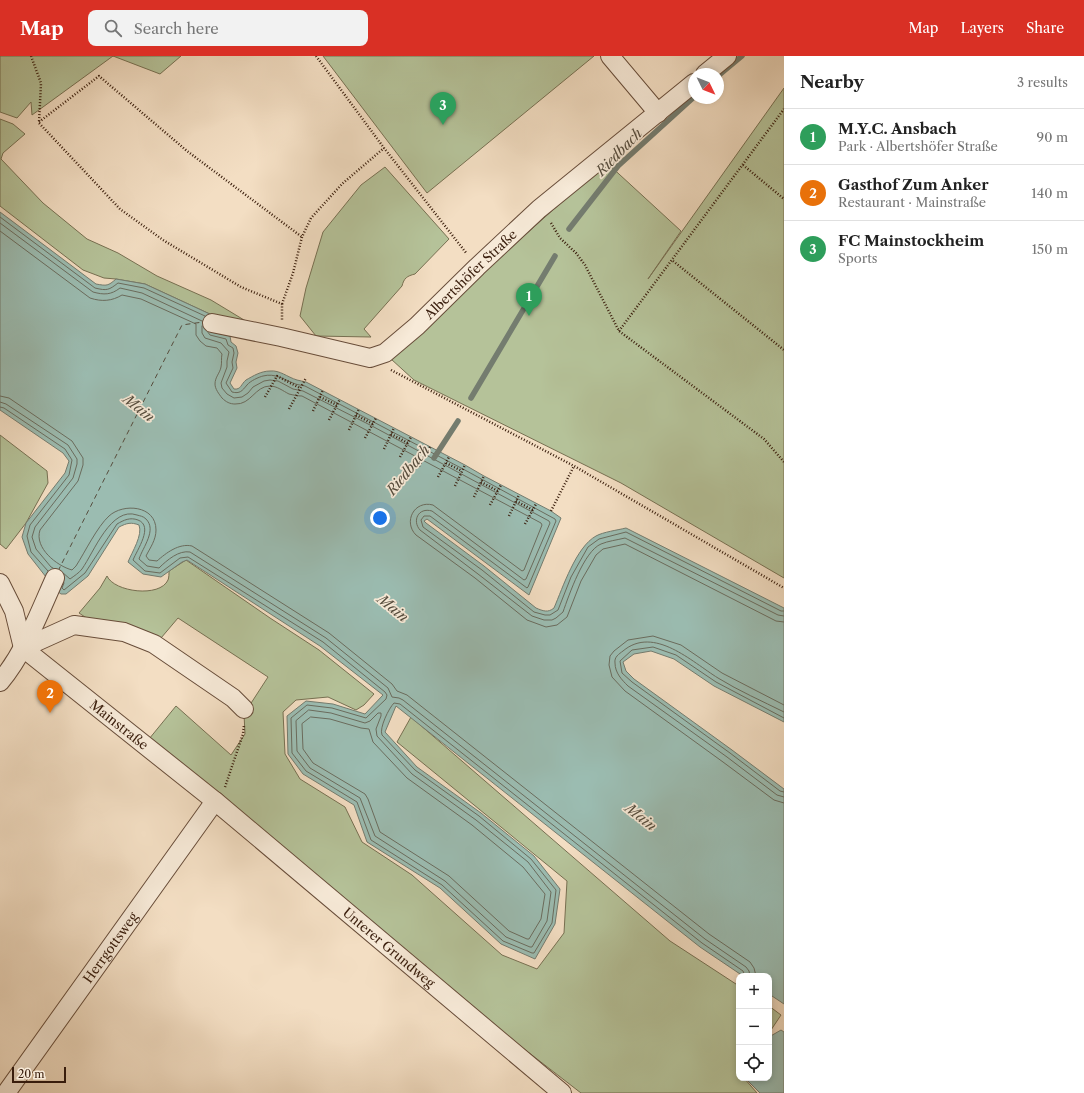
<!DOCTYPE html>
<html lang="en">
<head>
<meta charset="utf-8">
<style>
  body { margin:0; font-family:"Libre Caslon Text",serif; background:#f2f2f2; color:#222 }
  .controls { position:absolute; right:12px; bottom:12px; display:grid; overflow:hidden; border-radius:8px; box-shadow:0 2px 6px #0003 }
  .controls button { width:36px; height:36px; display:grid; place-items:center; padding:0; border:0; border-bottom:1px solid #e0e0e0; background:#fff; color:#222; font:20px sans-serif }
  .compass { position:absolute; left:688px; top:12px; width:36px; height:36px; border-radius:50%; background:#fff; box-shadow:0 2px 6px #0003; rotate:133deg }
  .scale { position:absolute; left:12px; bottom:10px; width:54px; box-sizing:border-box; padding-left:4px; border:2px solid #391d0c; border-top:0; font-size:11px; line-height:14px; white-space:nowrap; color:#391d0c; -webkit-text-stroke:3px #f7ead8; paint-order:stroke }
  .you { position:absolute; left:380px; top:462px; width:14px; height:14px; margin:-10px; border:3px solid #fff; border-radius:50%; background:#1a73e8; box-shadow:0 0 0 6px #1a73e833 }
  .badge { display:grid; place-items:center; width:26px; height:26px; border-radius:50%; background:#d93025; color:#fff; font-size:13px; font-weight:700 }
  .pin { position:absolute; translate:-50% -33px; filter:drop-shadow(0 1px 2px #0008) }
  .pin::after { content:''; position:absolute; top:21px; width:14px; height:12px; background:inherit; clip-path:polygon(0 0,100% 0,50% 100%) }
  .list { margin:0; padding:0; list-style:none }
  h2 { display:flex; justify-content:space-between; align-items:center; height:52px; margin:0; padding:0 16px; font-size:17px }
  h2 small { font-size:13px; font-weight:400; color:#767676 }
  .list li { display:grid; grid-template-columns:26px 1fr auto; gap:12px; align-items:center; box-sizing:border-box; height:56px; padding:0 16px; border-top:1px solid #e0e0e0 }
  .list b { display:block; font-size:15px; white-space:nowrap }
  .list p { margin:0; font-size:13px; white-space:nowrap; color:#767676 }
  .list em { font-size:13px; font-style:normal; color:#767676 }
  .icon { flex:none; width:22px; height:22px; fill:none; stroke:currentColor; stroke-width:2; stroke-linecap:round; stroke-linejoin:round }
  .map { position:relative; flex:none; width:784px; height:1037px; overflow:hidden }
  header { display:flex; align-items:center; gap:24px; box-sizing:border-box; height:56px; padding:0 20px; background:#d93025; color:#fff }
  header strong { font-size:19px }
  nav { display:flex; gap:22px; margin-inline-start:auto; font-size:14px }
  .search { width:280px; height:36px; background:#f2f2f2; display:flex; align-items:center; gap:10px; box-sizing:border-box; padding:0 14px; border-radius:8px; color:#767676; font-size:15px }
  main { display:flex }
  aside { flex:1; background:#fff }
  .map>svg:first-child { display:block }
  .green { fill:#b5c299; stroke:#777052 }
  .water { fill:#9bbcb1; stroke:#747c6f }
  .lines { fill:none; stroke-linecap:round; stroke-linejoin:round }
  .shore { stroke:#6a6c5e; stroke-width:1 }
  .stream { stroke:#747c6f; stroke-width:5.5 }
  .ferry { stroke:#564d3e; stroke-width:1; stroke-dasharray:5 4; stroke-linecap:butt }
  .minor-casing { stroke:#684d3a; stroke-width:20 }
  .path { stroke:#391d0c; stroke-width:2.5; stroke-dasharray:1 2; stroke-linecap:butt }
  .minor { stroke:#f7ead8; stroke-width:18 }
  .labels { text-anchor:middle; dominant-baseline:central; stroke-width:3.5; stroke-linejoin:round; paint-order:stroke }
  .street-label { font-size:13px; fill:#391d0c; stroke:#f7ead8 }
  .water-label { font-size:14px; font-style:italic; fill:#564d3e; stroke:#f7ead8 }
</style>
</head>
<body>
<header>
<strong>Map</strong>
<div class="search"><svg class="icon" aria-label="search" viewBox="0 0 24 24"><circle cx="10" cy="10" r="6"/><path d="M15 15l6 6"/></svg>Search here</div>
<nav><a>Map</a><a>Layers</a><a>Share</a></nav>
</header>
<main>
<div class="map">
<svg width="784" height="1037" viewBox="0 0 784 1037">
  <rect width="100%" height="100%" fill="#f3dec3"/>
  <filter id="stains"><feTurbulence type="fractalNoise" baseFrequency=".005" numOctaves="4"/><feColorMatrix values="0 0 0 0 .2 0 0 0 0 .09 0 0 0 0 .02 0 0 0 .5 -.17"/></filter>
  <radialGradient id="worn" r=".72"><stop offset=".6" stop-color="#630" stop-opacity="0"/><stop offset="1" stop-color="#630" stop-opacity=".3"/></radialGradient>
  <g class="green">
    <polygon points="0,0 113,0 32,59 31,46 17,62 0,56"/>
    <polygon points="113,0 181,0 160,18"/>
    <polygon points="323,0 594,0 427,137"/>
    <path d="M 784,32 L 784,522 L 621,427 L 414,324 L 391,303 C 462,236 533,170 607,107 L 681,175 L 648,223 Z"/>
    <polygon points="0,63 13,68 25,78 3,97 1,103 43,147 87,183 118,197 157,220 211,244 249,267 212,259 145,228 116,223 104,222 83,214 0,150"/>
    <path d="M 385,111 L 449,183 L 415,218 C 407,220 404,222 402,230 L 364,273 L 371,281 L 316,280 L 300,260 L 306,232 L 323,176 L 361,129 Z"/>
    <polygon points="0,379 47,415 48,427 26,467 6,493 0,488"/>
    <path d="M 186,504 L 270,562 L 319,594 L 374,638 L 364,649 L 356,654 L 328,641 L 296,644 L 283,656 L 285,698 L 300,723 L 345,751 L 362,786 L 412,819 L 502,899 L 537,913 L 564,877 L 567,825 L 397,686 L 411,661 L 670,885 L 739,930 L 739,1022 L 744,1022 L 757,1037 L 581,1037 L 515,986 L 149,683 L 176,650 L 231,699 L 245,678 L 244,658 L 268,621 L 178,562 L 161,582 L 88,563 L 79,557 L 100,532 L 107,520 C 114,536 160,542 168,524 C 169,522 169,517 169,515 Z"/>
    <polygon points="769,950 781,959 769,977"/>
  </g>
  <g class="water">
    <path d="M 0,156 L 96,228 C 107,230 108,230 116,223 L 145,228 L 212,259 L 211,276 L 230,280 L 231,286 L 236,290 L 238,297 L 236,306 L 237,312 L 230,327 L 234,333 C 241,334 241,328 246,324 C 253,320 261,315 270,315 C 280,314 287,321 297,324 C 300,325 303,325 306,326 L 465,409 L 484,420 L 551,455 L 561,462 L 529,539 L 427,463 L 424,465 L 426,467 L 484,510 L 536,552 C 543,555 548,557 554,552 C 563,531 576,491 596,480 C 603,476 618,474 626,472 L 784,552 L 784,666 L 714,630 L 674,603 L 651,595 L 634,598 L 623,606 L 626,615 L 634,623 L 732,694 L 784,733 L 784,948 L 769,938 L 769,920 L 743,920 L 700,891 L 396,650 L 385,676 L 417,711 L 481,757 L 534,800 L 560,833 L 555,868 L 535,903 L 501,888 L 440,832 L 367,786 L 354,749 L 303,718 L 288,698 L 287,660 L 306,645 L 333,648 L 365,658 L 383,639 L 320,590 L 187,504 L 182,506 L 161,521 L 143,518 L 128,506 C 132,496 143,479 139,469 C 131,466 127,467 119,471 L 88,520 L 66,538 L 61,538 L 57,535 L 28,498 L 22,481 L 26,467 L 65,417 L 69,405 L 63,397 L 0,354 Z"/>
    <polygon points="781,974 784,976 784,1037 760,1037 745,1022 769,1022 769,981"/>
  </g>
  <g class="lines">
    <g class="shore">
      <path d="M 0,161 L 95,232 C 107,235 109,234 118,227 L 144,232 L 205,260"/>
      <path d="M 0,167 L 93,236 C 104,239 111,239 120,232 L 142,237 L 202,265"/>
      <path d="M 0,175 L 90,242 C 102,246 112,245 122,239 L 141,243 L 196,268 L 196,279 L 200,285 L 206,290 L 217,292 L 222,298 C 221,302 222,307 221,311 C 220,317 215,321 215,328 C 215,333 219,338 222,342 C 226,346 230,348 235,348 C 251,349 255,330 270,330 C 277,330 283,335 289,338 C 293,339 298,340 302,340 L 541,467 L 542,469 L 524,514 L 522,515 L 433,449 C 414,444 403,466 416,479 L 475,522 L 527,564 L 546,571 L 557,569 L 567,561 L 581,525 L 596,499 L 603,493 L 625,488 L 776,565 L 784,566"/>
      <path d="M 202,270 L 202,277 L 205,282 L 221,287 L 229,296 L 227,305 L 227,311 L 221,327 L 222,332 L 227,338 L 234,342 L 242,341 L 248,337 L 253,331 L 264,325 L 270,324 L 278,325 L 293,333 L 303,335 L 372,370 L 549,465 L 550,467 L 526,523 L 524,524 L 432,455 C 418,451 412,465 420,474 L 478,518 L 532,560 L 544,564 L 552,564 L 556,562 L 563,556 C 569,539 584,495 601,488 C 608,485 617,484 625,482 L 778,559 L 784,560"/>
      <path d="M 207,275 L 210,279 L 226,283 L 228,289 L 233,292 L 234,297 L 232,306 L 233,312 L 226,327 L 232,336 C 240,338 242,335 247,329 C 250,325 259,321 263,320 C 275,317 283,323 293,327 C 297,329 301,329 305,330 L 463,413 L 555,463 L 556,465 L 528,531 L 527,532 L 430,460 L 424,460 L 421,464 L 423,471 L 482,514 L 534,556 L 545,559 L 550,559 L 558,554 L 571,521 L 588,491 L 599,483 L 626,476 L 781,555 L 784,555"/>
      <path d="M 0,340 L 9,342 L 72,385 L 83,402 L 83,409 L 78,425 L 40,474 C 34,492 57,510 72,514 L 76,510 C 85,496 97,471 109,460 C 123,447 156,449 156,474 C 156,484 150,492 146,500 L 149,504 L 157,505 C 166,497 179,487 192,490 L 329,577 L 392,628 L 397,635 L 407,639 L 709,878 L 750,906 L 754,912 L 756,920"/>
      <polyline points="0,346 6,348 68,389 77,403 77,408 73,422 35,471 32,481 36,493 51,511 53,512"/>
      <polyline points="0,351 4,352 65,393 72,404 69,419 30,469 27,480 31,496 48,515"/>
      <path d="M 62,516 L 70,523 C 74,520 79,517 82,513 C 94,496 111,450 137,459 C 140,460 143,460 146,463 C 157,474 143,491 139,503 L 147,510 L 159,512 C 167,504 179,494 190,496 L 326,582 L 388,632 L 392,641 L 399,642 L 403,644 L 705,883 L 746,911 L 749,915 L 750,920"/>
      <path d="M 64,527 L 62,532 L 64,534 L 85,517 L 117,468 C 124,464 130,461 138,464 C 154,470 137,494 133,504 L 145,515 L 160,517 L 180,502 L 188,501 L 323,586 L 385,636 L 387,639 L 386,643 L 366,662 L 332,652 L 307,649 L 291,662 L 292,697 L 306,715 L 357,746 L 371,784 L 442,829 L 503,885 L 532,897 L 534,897 L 552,867 L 556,834 L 531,803 L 479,760 L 415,714 L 382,679 C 379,672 389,652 394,647 L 400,648 L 702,887 L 743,915 L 745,920"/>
      <polyline points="784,649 722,617 681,589 653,580 628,584 614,595 610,600 609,609 612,621 625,635 723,706 774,744 784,747"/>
      <polygon points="309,654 331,657 365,667 370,665 378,657 381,657 381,660 376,673 377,680 412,718 476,764 528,806 551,836 547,865 532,891 530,891 506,881 445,825 375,780 360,742 310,712 297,695 296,665"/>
      <path d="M 784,656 C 762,645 739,635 718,622 C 692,606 654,569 623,595 C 619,598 614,601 615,607 C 615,617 622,624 628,630 L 727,701 L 777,739 L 784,741"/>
      <polygon points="311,661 330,663 361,672 369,673 373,686 407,722 472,769 523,811 545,838 541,863 529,883 527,883 509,875 449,820 380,776 368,743 365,738 313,707 303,693 302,668"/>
      <polyline points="784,662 716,626 676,599 653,591 632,594 620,605 622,617 632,626 730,697 780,735 784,736"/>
    </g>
    <g class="stream">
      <polyline points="718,20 742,0"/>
      <polyline points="569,173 618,110 694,41"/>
      <polyline points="471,342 555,200"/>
      <polyline points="434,402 458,365"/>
    </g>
    <polyline class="ferry" points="58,515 182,269 203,266"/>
    <g class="minor-casing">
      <g id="minor">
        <polyline points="610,0 658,57"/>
        <polyline points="705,18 727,0"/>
        <path id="s1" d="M 212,267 L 281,281 L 370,302 L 385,297 L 417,270 L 477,211 L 539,153 L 694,27"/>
        <polyline points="0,527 14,555 23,592"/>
        <path id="s2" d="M 23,592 L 215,745 L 562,1037"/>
        <polyline points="23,592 74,569 124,576 154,588 233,642 244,653"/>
        <path d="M 0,626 C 25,596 39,557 55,522"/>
        <path id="s3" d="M 6,1037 L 215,745"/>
      </g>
    </g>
    <g class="path">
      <polyline points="31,0 41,27 39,67 120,153 163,184 241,231 282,248 282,264"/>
      <polyline points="316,0 384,92 467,198"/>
      <polyline points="39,66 99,20 187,95 302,181"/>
      <polyline points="743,109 784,143"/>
      <polyline points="551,167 560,182 576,197 585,209 619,275 764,383 784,406"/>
      <polyline points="673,205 784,294"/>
      <polyline points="282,248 293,217 302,181 311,162 342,128 384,92"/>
      <polyline points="619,275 784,53"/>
      <polyline points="391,314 574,410 784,532"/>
      <polyline points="265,341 277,320 300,332"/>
      <polyline points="320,341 337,349"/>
      <polyline points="289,353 306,322"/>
      <polyline points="313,355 323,334"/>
      <polyline points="356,359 373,368"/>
      <polyline points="329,364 340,343"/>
      <polyline points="349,374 359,353"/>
      <polyline points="391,378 408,387"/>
      <polyline points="365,382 376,362"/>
      <polyline points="384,393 394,372"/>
      <polyline points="400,401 411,381"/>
      <polyline points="446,407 462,415"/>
      <polyline points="419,410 430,391"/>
      <polyline points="438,421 449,401"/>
      <polyline points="481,426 498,435"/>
      <polyline points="455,430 465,409"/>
      <polyline points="474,441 484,420"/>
      <polyline points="516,445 533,454"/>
      <polyline points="490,449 501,429"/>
      <polyline points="551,455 574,410"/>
      <polyline points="509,460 519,439"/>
      <polyline points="525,468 536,448"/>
      <polyline points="225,731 243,678 244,669"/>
    </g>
    <use href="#minor" class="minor"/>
  </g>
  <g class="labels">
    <g class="street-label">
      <text stroke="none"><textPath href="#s1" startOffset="294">Albertshöfer Straße</textPath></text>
      <text stroke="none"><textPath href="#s2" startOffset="123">Mainstraße</textPath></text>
      <text stroke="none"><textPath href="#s3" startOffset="179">Herrgottsweg</textPath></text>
      <text stroke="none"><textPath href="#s2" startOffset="473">Unterer Grundweg</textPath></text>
    </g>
    <g class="water-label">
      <text transform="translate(619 96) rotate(-46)">Riedbach</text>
      <text transform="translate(139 352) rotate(38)">Main</text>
      <text transform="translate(408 414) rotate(-51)">Riedbach</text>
      <text transform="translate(393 552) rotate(39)">Main</text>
      <text transform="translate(641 761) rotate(38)">Main</text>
    </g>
  </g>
  <rect width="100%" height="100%" filter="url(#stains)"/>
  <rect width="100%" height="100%" fill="url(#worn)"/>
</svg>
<div class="controls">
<button>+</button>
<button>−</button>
<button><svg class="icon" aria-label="locate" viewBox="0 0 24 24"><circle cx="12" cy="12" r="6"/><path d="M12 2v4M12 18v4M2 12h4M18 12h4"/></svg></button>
</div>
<svg class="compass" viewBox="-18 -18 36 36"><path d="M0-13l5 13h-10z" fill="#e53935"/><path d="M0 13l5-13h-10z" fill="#767676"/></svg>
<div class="scale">20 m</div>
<div class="you"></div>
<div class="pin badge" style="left:529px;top:260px;background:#2e9e5b">1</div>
<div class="pin badge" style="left:50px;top:657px;background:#e8710a">2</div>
<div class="pin badge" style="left:443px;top:69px;background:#2e9e5b">3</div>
</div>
<aside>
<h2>Nearby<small>3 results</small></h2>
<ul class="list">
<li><span class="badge" style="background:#2e9e5b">1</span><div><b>M.Y.C. Ansbach</b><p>Park · Albertshöfer Straße</p></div><em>90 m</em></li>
<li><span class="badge" style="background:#e8710a">2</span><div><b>Gasthof Zum Anker</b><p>Restaurant · Mainstraße</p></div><em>140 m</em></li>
<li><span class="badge" style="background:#2e9e5b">3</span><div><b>FC Mainstockheim</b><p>Sports</p></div><em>150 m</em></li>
</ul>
</aside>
</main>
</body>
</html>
